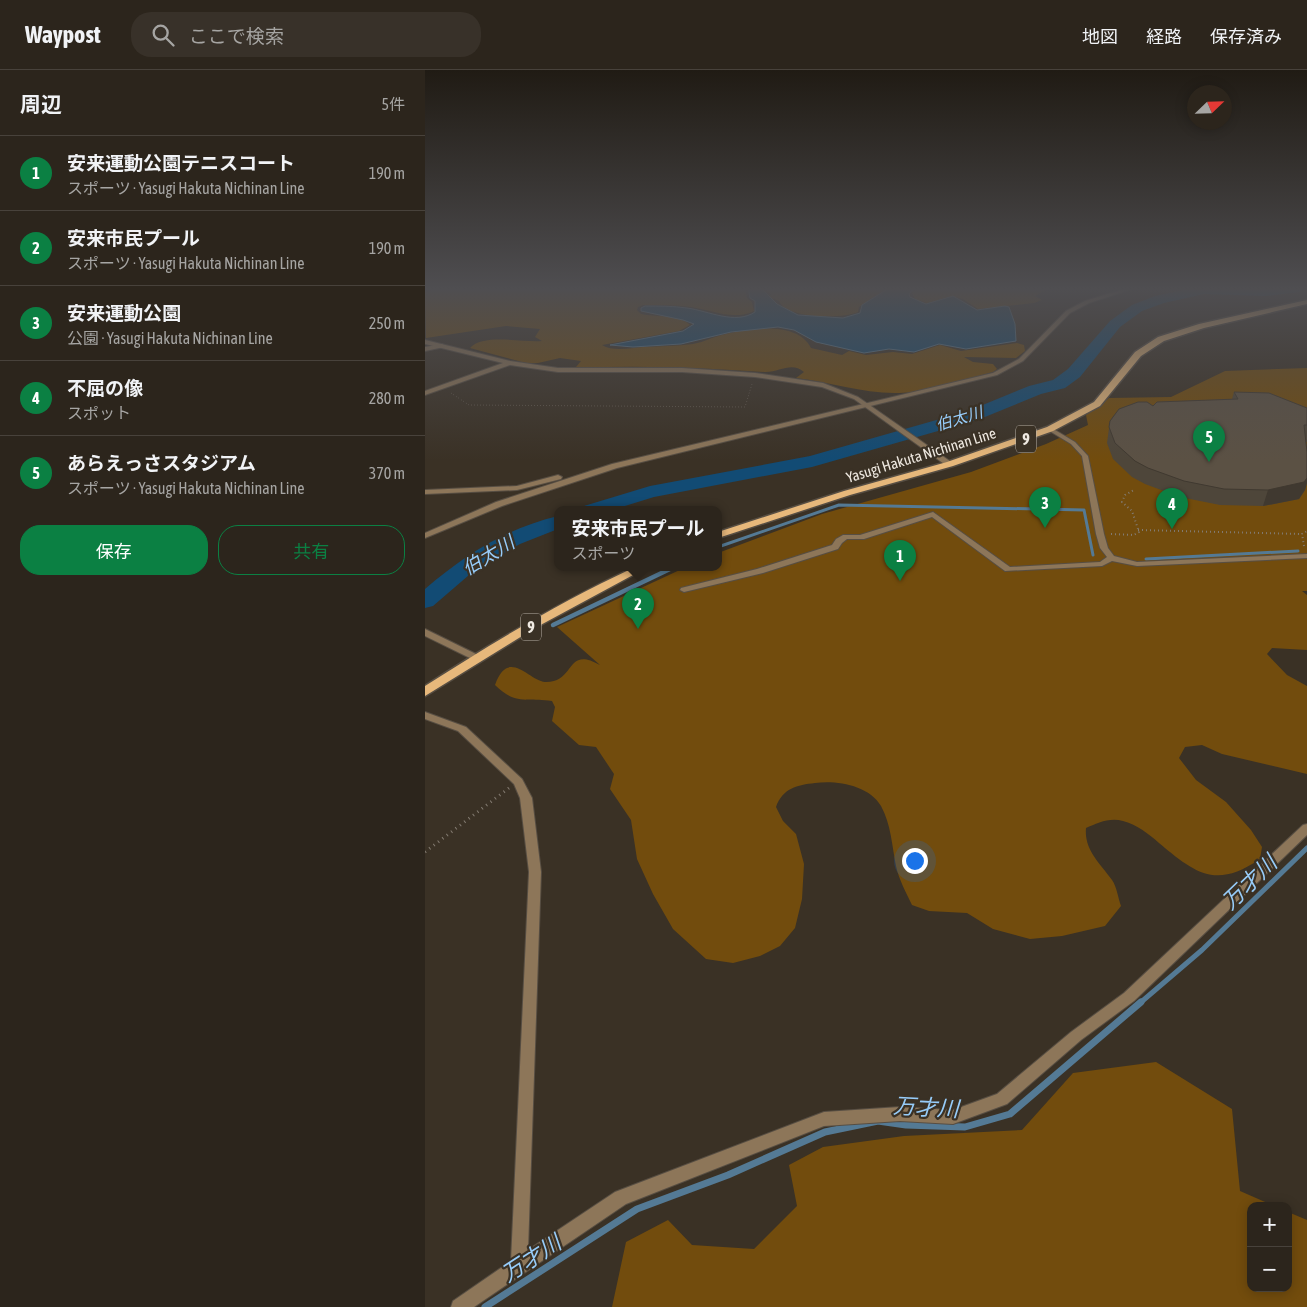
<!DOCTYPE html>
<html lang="ja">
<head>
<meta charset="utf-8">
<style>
  body { margin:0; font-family:"Asap Condensed","Noto Sans JP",sans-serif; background:#383129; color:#f1f3f6 }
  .controls { position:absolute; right:15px; bottom:15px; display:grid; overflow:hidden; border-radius:10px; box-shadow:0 2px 12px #0003 }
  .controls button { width:45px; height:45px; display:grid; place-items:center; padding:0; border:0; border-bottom:1px solid #48423b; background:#2c251c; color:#f1f3f6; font:25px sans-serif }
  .compass { position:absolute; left:762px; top:15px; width:45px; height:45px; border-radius:50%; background:#2c251c; box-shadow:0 2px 12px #0003; rotate:67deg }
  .you { position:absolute; left:489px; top:790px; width:18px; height:18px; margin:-12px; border:4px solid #fff; border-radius:50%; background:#1a73e8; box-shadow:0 0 0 8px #1a73e833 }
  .badge { display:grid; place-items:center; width:32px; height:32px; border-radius:50%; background:#0b8043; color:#fff; font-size:16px; font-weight:700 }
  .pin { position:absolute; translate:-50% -41px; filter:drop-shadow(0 1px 2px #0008) }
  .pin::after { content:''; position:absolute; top:26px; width:18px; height:15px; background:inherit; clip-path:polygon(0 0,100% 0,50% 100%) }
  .popup { position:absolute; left:129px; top:436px; width:168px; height:65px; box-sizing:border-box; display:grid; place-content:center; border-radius:10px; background:#2c251c; filter:drop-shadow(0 1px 4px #0005); font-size:16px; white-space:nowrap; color:#a6a5a3 }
  .popup b { font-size:19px; color:#f1f3f6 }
  .popup::after { content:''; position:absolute; left:50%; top:100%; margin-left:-10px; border:10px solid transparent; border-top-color:#2c251c }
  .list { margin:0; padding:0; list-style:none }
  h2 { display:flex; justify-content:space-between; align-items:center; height:65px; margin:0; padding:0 20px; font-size:21px }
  h2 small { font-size:16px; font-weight:400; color:#a6a5a3 }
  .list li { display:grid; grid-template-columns:32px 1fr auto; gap:15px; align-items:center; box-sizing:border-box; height:75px; padding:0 20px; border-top:1px solid #48423b }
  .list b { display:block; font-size:19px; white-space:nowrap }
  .list p { margin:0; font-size:16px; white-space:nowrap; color:#a6a5a3 }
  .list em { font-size:16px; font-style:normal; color:#a6a5a3 }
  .actions { display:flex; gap:10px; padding:15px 20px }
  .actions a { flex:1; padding:11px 0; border:1px solid #0b8043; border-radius:20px; text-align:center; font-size:18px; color:#0b8043 }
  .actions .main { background:#0b8043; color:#fff }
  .icon { flex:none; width:28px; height:28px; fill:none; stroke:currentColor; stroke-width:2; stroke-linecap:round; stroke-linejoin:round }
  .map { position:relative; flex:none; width:882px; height:1237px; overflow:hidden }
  header { display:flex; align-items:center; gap:30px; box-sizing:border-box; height:70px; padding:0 25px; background:#2c251c; border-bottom:1px solid #48423b }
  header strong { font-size:24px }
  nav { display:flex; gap:28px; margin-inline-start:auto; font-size:18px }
  .search { width:350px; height:45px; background:#383129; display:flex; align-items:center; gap:12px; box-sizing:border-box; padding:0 18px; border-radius:20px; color:#a6a5a3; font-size:19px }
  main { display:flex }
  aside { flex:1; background:#2c251c }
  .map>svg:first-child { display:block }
  .green { fill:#724c0d }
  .water { fill:#124b74; stroke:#547a95 }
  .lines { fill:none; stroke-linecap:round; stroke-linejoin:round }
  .stream-far3 { stroke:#547a95; stroke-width:3 }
  .stream-far2 { stroke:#547a95; stroke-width:4.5 }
  .stream-far1 { stroke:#547a95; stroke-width:5 }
  .stream { stroke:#547a95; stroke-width:7 }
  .river { fill:#124b74; fill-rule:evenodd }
  .service-casing { stroke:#574e43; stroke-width:2 }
  .minor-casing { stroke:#574e43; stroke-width:2 }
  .tertiary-casing { stroke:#574e43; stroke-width:2 }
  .primary-casing { stroke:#574e43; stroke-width:3 }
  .path-far2 { stroke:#837b71; stroke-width:1; stroke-dasharray:0.5 2.5; stroke-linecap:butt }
  .path-far1 { stroke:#837b71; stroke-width:2; stroke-dasharray:1 3; stroke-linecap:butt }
  .path { stroke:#837b71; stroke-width:3; stroke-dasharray:1 4.5; stroke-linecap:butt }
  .service { fill:#8d7659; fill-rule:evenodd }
  .minor { fill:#8d7659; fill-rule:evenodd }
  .tertiary { fill:#8d7659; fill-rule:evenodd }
  .primary { fill:#e7b87b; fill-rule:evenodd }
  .wall { fill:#4e463a }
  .shaded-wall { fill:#403930 }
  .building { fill:#5b5144; stroke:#403930 }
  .labels { text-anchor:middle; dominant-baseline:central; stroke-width:4.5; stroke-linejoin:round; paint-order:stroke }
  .far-street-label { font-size:15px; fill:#efe9e1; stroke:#3a3125 }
  .far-water-label { font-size:16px; font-style:italic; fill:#97ccf9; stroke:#3a3125 }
  .shield { fill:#3a3125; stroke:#b9b2a9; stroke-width:1 }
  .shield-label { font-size:16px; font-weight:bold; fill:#efe9e1 }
  .water-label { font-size:19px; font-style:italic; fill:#97ccf9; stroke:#3a3125 }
  .near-water-label { font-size:22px; font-style:italic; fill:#97ccf9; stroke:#3a3125 }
</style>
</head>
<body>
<header>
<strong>Waypost</strong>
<div class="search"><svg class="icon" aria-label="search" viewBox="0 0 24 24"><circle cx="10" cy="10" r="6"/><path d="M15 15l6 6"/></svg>ここで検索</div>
<nav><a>地図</a><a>経路</a><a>保存済み</a></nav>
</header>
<main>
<aside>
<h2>周辺<small>5件</small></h2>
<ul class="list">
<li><span class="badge">1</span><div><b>安来運動公園テニスコート</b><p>スポーツ · Yasugi Hakuta Nichinan Line</p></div><em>190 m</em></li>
<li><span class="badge">2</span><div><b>安来市民プール</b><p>スポーツ · Yasugi Hakuta Nichinan Line</p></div><em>190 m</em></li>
<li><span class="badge">3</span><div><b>安来運動公園</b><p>公園 · Yasugi Hakuta Nichinan Line</p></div><em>250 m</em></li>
<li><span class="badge">4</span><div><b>不屈の像</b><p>スポット</p></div><em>280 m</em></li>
<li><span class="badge">5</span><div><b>あらえっさスタジアム</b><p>スポーツ · Yasugi Hakuta Nichinan Line</p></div><em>370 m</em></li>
</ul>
<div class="actions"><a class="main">保存</a><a>共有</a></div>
</aside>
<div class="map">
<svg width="882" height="1237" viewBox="0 0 882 1237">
  <rect width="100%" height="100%" fill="#3a3125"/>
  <g class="green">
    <path d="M 11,218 L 320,218 L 322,228 L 327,232 L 329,241 C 308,251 287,240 266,237 C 251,235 234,235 218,235 L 213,237 L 212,240 L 216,244 C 230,247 254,244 265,255 L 254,261 L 177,275 C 188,282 206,278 218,277 C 235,276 252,276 268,274 C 279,272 290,266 301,264 C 325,258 373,251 386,278 L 417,285 L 424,281 L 441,285 L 468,282 L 487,284 L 515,275 L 536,281 L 592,273 L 599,275 L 600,281 L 591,288 L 539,287 L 548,292 L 568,294 L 572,299 L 568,302 C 537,310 506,322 474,323 C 439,324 406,312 371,308 L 379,302 C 366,291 354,303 339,302 C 278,298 217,295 155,298 L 151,297 L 156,291 L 135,288 L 113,293 L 101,293 L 45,278 C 58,263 99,273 117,271 L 110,267 L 115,259 L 81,256 L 1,268 L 0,223 Z"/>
    <path d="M 337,218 L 336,218 L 462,218 L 434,237 L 433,242 C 418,249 361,249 354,231 L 344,227 L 346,224 Z"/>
    <polygon points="492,218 624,218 610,226 617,230 609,233 553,239 538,229 527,226 502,233 490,229 487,223"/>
    <path d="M 882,298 L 882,521 L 877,521 L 882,525 L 882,580 L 847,578 L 842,584 L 862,605 L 882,616 L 882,704 L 797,684 L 777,675 L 760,677 L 754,688 L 771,710 L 801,732 L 826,760 L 837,777 L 835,789 C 791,819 771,804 734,773 C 724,764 711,754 698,751 C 685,747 672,753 661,758 C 659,780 675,793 687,810 C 692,817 693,828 696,836 L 680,856 L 637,866 L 605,869 L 568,859 L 542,843 L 504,841 L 487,835 C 481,822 474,810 471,796 C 467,776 466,754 456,736 C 444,715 411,710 390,713 C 372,715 358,718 351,737 L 358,751 L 371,764 L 379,794 L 377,829 L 370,858 L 355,876 L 335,886 L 308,893 L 281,889 L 248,859 L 228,824 L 212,789 L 206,750 L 185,719 L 189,704 L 171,677 L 154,675 L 127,651 L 130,637 L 127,631 C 102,627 91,636 70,615 C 83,577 104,611 120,612 C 151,613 140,575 175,595 L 132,557 L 259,498 L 293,498 L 293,483 L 397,444 L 546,402 L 621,374 L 663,355 L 661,345 L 684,328 L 746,327 L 800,301 Z"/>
    <polygon points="731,992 807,1039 815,1121 849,1136 826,1136 826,1218 863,1218 863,1142 882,1150 882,1237 187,1237 201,1172 243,1150 267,1175 329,1179 372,1136 364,1095 398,1077 479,1066 597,1060 648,1003"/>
  </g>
  <path class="water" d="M 323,218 L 336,218 L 352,234 L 373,245 L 418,248 L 435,243 L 437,235 L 464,218 L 489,218 L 484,224 L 485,227 L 501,234 L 528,226 L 552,240 L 580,236 L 584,237 L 590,254 L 591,271 L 541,279 L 514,274 L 489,282 L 464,279 L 439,283 L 391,272 L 369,260 L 353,257 L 306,262 L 256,274 L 208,277 L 185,275 L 258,261 L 269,254 L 258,250 L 216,241 L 216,238 L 220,236 C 234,236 248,236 262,238 C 284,241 310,255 330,242 L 330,231 L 325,228 Z"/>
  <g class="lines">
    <g class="stream-far3">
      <polyline points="293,477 414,435 659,440 668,485"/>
      <polyline points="721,489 873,481"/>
    </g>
    <polyline class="stream-far2" points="128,555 247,498"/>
    <polyline class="stream-far1" points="715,933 777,880 882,778"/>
    <polyline class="stream" points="60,1237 212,1139 303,1105 400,1062 453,1051 481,1055 540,1057 585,1044 716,932"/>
    <g class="river">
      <polygon points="769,218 881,218 874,222 840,226 779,224 739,233 717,241 695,257 655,307 640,318 616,324 555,349 387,397 229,427 187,440 156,440 159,436 225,416 385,386 543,341 604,316 628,310 643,299 685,251 707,235 730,226"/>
      <path d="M 133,446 L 133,459 L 95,474 L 51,499 L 8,536 L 0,538 L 0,519 C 41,484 80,459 133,446 Z"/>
    </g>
    <g class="service-casing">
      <polygon id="service" points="625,357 650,372 663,386 679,464 683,478 689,486 712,492 882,484 882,488 712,496 687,491 677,496 580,501 507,447 439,469 422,469 417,473 413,479 338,503 259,522 255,520 256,518 332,499 407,475 411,469 418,465 435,465 508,442 585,497 675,492 682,487 675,478 671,464 657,386 646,374 623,360 622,359"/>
    </g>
    <g class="minor-casing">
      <g id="minor">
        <polygon points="702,218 710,218 664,233 645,243 598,291 572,305 192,398 77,436 0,468 0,463 71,432 187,394 568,303 594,289 641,241 660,231"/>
        <polygon points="17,274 20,276 19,277 0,281 0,277"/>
        <polygon points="133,405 137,407 136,409 92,420 0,424 0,420 92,416"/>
        <polygon points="0,559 55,586 57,588 55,590 49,590 0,566"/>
        <polygon points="0,642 41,657 97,709 107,728 116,802 103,1180 190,1122 399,1042 475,1037 528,1040 572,1024 646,962 699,923 878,755 882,754 882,765 709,931 656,970 582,1034 528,1054 475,1051 399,1056 201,1134 49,1237 26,1237 28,1231 86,1191 104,802 95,728 89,714 33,661 0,649"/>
      </g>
    </g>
    <g class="tertiary-casing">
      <polygon id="tertiary" points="0,270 85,291 133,298 257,298 330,303 398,313 433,327 529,394 525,396 522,396 429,329 397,317 330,307 257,302 133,302 85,295 0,325 0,321 78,293 0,274"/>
    </g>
    <g class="primary-casing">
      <g id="primary">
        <polygon points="882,230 882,234 779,258 739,271 716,286 675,336 628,361 528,396 425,425 293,468 293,462 419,421 522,392 622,357 669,332 710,282 733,267 774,254"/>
        <path d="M 208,498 L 221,498 L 110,558 L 0,626 L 0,616 C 67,573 135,532 208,498 Z"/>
      </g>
    </g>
    <polyline class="path-far2" points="26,323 44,335 320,337 327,314"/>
    <g class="path-far1">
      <polyline points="713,460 877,464"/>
      <polyline points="686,464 709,465 714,462 707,441 697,432 700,425 709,420"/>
      <polyline points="879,476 877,464 882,461"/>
    </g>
    <polyline class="path" points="0,782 84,718"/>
    <use href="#service" class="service"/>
    <use href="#minor" class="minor"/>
    <use href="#tertiary" class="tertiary"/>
    <use href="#primary" class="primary"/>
  </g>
  <polygon class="wall" points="809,322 882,338 882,372 881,372 882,382 882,413 880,420 874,429 838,436 795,435 755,427 720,414 707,407 688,389 682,373 685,351 728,336 807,329"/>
  <polygon class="shaded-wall" points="882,408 882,413 880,420 874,429 838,436 843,420"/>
  <polygon class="building" points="809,322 844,323 882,338 882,355 879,355 882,382 882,408 879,412 843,420 799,419 759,411 723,398 710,391 690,373 684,357 685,351 694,339 713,332 722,332 728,336 732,332 813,329"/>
  <linearGradient id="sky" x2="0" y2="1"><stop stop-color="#201b14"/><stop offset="0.56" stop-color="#4f4e51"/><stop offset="1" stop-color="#4f4e51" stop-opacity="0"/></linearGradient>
  <rect width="882" height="391" fill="url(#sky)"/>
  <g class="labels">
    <g class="far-street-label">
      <text transform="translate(496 385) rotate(-17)">Yasugi Hakuta Nichinan Line</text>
    </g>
    <g class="far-water-label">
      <text transform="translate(534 348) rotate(-17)">伯太川</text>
    </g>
    <g class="shield">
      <rect x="591" y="355.5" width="20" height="27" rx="4"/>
      <rect x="96" y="543.5" width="20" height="27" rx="4"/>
    </g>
    <g class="shield-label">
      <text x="601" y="369">9</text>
      <text x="106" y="557">9</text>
    </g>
    <g class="water-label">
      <text transform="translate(63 485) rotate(-31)">伯太川</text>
    </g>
    <g class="near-water-label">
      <text transform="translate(824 812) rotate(-44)">万才川</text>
      <text transform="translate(501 1037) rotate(3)">万才川</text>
      <text transform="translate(106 1188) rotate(-33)">万才川</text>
    </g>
  </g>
</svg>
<div class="controls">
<button>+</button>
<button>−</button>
</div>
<svg class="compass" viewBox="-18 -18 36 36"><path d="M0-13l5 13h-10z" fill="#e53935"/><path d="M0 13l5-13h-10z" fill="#a6a5a3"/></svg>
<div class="you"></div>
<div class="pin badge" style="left:475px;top:511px">1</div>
<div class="pin badge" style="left:213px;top:559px">2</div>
<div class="popup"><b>安来市民プール</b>スポーツ</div>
<div class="pin badge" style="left:620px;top:458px">3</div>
<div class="pin badge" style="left:747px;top:459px">4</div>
<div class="pin badge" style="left:784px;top:392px">5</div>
</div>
</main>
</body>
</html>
